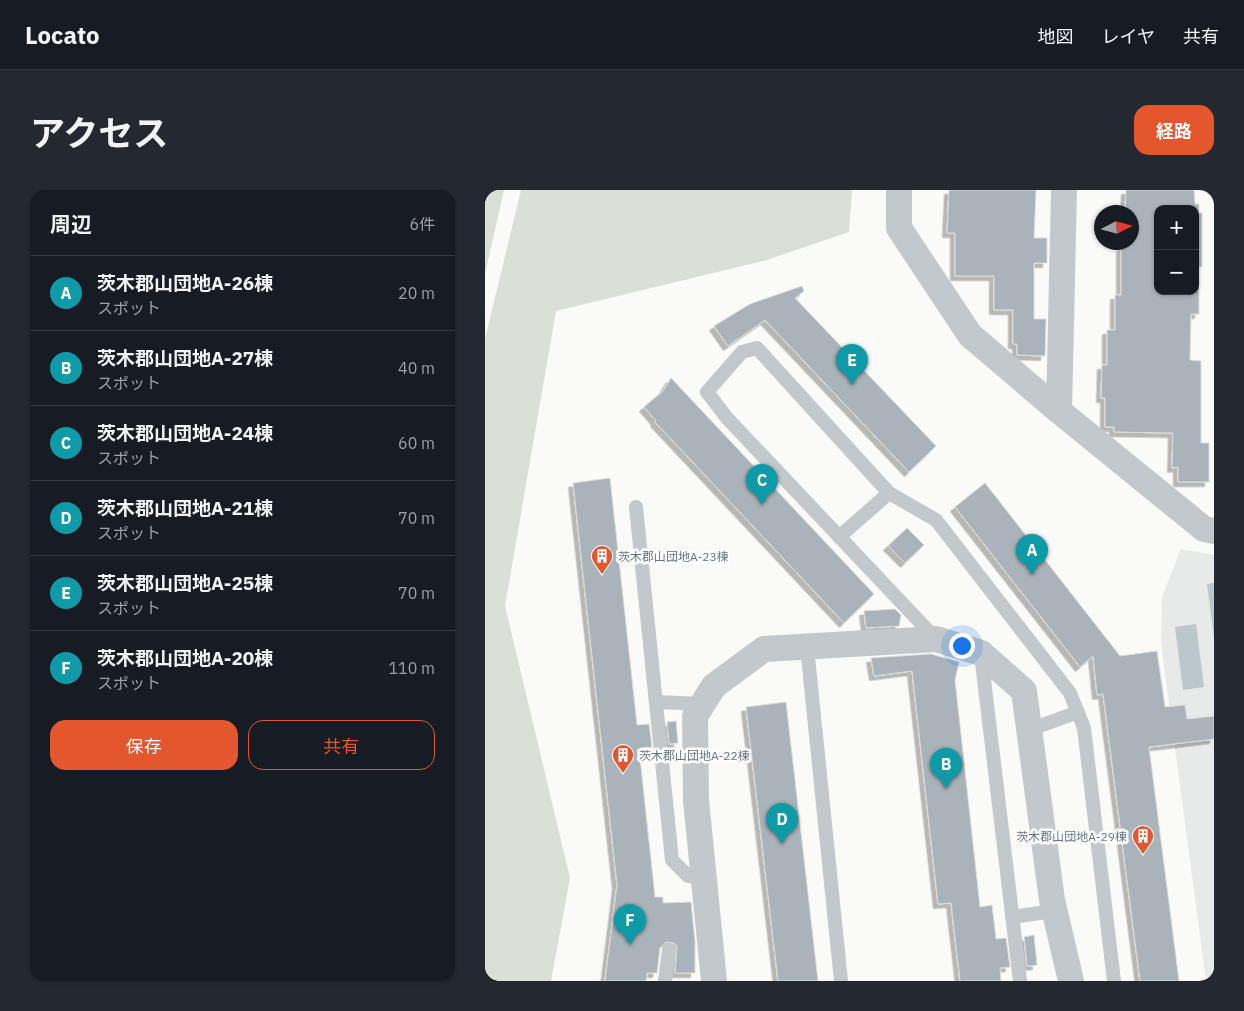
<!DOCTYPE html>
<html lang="ja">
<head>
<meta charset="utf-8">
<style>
  body { margin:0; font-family:"IBM Plex Sans","Noto Sans JP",sans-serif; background:#242831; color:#f1f3f6 }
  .controls { position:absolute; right:15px; top:15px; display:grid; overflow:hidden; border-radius:10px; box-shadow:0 1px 4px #0004 }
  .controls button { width:45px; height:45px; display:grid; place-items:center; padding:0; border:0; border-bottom:1px solid #363941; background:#171b24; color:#f1f3f6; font:25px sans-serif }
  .compass { position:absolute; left:609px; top:15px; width:45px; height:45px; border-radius:50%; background:#171b24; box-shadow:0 1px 4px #0004; rotate:84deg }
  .you { position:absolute; left:476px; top:455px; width:18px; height:18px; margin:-12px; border:4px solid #fff; border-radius:50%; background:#1a73e8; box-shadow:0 0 0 8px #1a73e833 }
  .badge { display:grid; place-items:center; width:32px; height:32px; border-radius:50%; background:#e4572e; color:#fff; font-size:16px; font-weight:700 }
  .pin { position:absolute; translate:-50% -41px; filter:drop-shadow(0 1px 2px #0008) }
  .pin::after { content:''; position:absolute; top:26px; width:18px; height:15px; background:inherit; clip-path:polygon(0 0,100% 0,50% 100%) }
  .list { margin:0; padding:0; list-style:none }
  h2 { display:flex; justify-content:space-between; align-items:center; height:65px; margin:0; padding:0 20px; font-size:21px }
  h2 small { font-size:16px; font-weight:400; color:#9ea1a6 }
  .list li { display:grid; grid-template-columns:32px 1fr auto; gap:15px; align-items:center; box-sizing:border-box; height:75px; padding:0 20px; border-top:1px solid #363941 }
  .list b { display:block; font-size:19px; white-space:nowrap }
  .list p { margin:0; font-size:16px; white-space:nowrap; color:#9ea1a6 }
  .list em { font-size:16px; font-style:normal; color:#9ea1a6 }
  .actions { display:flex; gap:10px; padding:15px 20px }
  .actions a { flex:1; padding:11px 0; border:1px solid #e4572e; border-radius:15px; text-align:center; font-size:18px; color:#e4572e }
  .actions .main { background:#e4572e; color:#fff }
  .map { position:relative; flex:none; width:729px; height:791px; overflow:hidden; border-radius:15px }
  header { display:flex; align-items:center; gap:30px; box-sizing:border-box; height:70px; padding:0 25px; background:#171b24; border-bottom:1px solid #363941 }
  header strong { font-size:24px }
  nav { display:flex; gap:28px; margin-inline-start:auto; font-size:18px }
  .intro { display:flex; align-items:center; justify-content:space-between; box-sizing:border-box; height:120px; padding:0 30px }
  h1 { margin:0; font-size:35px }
  .button { padding:12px 22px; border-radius:15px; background:#e4572e; color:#fff; font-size:18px; font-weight:700 }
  main { display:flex; gap:30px; padding:0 30px }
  aside { flex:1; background:#171b24; border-radius:15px; box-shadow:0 1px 4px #0004 }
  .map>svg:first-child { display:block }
  .built { fill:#e8e9e9 }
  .green { fill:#dadfd7 }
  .water { fill:#bbc7cb }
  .building { fill:#aab3b9; stroke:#dcdcda; fill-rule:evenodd; filter:url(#shadow) }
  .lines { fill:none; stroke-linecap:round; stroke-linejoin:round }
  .service { stroke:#c3c8cc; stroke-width:14 }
  .minor { stroke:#c3c8cc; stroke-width:26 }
  .labels { text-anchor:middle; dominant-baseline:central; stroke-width:5; stroke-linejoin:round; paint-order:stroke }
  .poi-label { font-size:12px; fill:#657683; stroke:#fff; text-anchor:start }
</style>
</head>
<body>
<header>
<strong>Locato</strong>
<nav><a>地図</a><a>レイヤ</a><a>共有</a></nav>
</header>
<div class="intro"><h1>アクセス</h1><a class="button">経路</a></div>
<main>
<aside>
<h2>周辺<small>6件</small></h2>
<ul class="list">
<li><span class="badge" style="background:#0f9aa8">A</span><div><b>茨木郡山団地A-26棟</b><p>スポット</p></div><em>20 m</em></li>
<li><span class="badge" style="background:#0f9aa8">B</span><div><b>茨木郡山団地A-27棟</b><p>スポット</p></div><em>40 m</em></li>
<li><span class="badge" style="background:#0f9aa8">C</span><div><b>茨木郡山団地A-24棟</b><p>スポット</p></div><em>60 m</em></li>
<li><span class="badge" style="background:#0f9aa8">D</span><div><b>茨木郡山団地A-21棟</b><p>スポット</p></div><em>70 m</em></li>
<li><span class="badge" style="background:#0f9aa8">E</span><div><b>茨木郡山団地A-25棟</b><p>スポット</p></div><em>70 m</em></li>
<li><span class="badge" style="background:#0f9aa8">F</span><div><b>茨木郡山団地A-20棟</b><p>スポット</p></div><em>110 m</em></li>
</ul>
<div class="actions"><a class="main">保存</a><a>共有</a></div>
</aside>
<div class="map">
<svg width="729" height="791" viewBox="0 0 729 791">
  <defs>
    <filter id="shadow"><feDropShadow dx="-4.5" dy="4.5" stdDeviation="0" flood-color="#0004"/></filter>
  </defs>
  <rect width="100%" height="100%" fill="#fafaf8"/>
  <polygon class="built" points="696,359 729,365 729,791 721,791 676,453 677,407"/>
  <g class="green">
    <polygon points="0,0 19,0 0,84"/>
    <polygon points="36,0 367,0 364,42 282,70 71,121 20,416 85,688 66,791 0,791 0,149"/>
  </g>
  <g class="water">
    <polygon points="729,393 729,448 722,394"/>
    <polygon points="711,434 719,497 698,500 690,437"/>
  </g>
  <g class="building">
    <polygon points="464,0 551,0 549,48 562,48 562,73 549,73 549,129 561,129 560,166 532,165 532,154 528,154 528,120 509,120 509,86 470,86 470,43 462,43"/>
    <path d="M 641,0 L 709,0 L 710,14 L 714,14 L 714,23 L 717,23 L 717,77 L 714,77 L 714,124 L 706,124 L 705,170 L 716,171 L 716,253 L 724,253 L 724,292 L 693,292 L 693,277 L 687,278 L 688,243 L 629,242 L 629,237 L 620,237 L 620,208 L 616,208 L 617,175 L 622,175 L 622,140 L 630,140 L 630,105 L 636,105 L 636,57 L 639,57 L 639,52 L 646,52 L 646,22 L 640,22 ZM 673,19 L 710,19 L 710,101 L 673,101 Z"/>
    <polygon points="317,96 319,101 310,108 451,256 424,282 280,130 243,156 229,136 265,114"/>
    <polygon points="186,188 389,404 359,433 170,232 171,231 159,217 178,201"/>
    <polygon points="125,288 152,535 164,534 167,557 154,559 170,707 178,707 178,713 206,712 210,752 210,783 190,783 192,757 189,753 181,752 175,758 172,783 162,783 161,791 120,791 132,695 88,293"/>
    <polygon points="500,293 635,466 672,461 680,517 700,515 702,529 729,526 729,549 664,557 694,791 655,791 618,504 612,505 608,466 595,477 470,317"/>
    <polygon points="422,338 439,355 420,373 403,356"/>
    <polygon points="410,419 416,425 414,436 381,438 379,421"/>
    <polygon points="446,464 474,472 470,490 495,717 507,715 511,749 521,748 525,777 515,778 516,791 475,791 466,713 453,714 427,481 389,486 386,468"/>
    <polygon points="301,512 333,791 293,791 261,517"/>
    <polygon points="191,531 193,553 184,554 182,532"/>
    <polygon points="549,745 552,775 542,776 539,747"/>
  </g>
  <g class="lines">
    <g class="service">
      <polyline points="151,317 187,670 203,686 219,688"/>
      <polyline points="354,347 404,303"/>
      <polyline points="451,449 242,228 222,202 257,162 272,158 404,303 451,330 585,503 599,538 629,791"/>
      <polyline points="322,457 356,791"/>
      <polyline points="496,464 535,791"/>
      <polyline points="171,512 218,514"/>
      <polyline points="544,540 593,522"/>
      <polyline points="527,727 569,721"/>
      <polyline points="180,791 184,760"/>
    </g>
    <g class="minor">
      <polyline points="414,0 414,38 485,145 574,221"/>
      <polyline points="579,0 574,221 719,339 729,341"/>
      <polyline points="229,791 211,610 210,526 229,496 279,459 451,449 496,463 539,501 567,710 586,791"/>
    </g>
  </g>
  <defs>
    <g id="building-pin" transform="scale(1.125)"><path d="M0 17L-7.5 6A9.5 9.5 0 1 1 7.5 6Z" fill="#e4572e" stroke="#fff"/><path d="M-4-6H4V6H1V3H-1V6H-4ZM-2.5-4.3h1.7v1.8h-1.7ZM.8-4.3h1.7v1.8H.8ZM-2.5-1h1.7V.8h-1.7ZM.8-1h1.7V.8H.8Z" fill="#fff"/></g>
  </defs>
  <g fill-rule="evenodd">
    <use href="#building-pin" x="117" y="366"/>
    <use href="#building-pin" x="138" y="565"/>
    <use href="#building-pin" x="658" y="646"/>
  </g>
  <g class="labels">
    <g class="poi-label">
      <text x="133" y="366">茨木郡山団地A-23棟</text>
      <text x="154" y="565">茨木郡山団地A-22棟</text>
      <text x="642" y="646" text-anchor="end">茨木郡山団地A-29棟</text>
    </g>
  </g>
</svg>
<div class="controls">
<button>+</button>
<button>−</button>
</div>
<svg class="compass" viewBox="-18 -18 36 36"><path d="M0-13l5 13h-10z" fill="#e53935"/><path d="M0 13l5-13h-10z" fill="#9ea1a6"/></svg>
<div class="you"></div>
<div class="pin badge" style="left:547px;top:385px;background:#0f9aa8">A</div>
<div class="pin badge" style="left:461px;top:599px;background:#0f9aa8">B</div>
<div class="pin badge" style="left:277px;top:315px;background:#0f9aa8">C</div>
<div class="pin badge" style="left:297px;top:654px;background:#0f9aa8">D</div>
<div class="pin badge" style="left:367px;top:195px;background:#0f9aa8">E</div>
<div class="pin badge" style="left:145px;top:755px;background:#0f9aa8">F</div>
</div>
</main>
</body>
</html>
